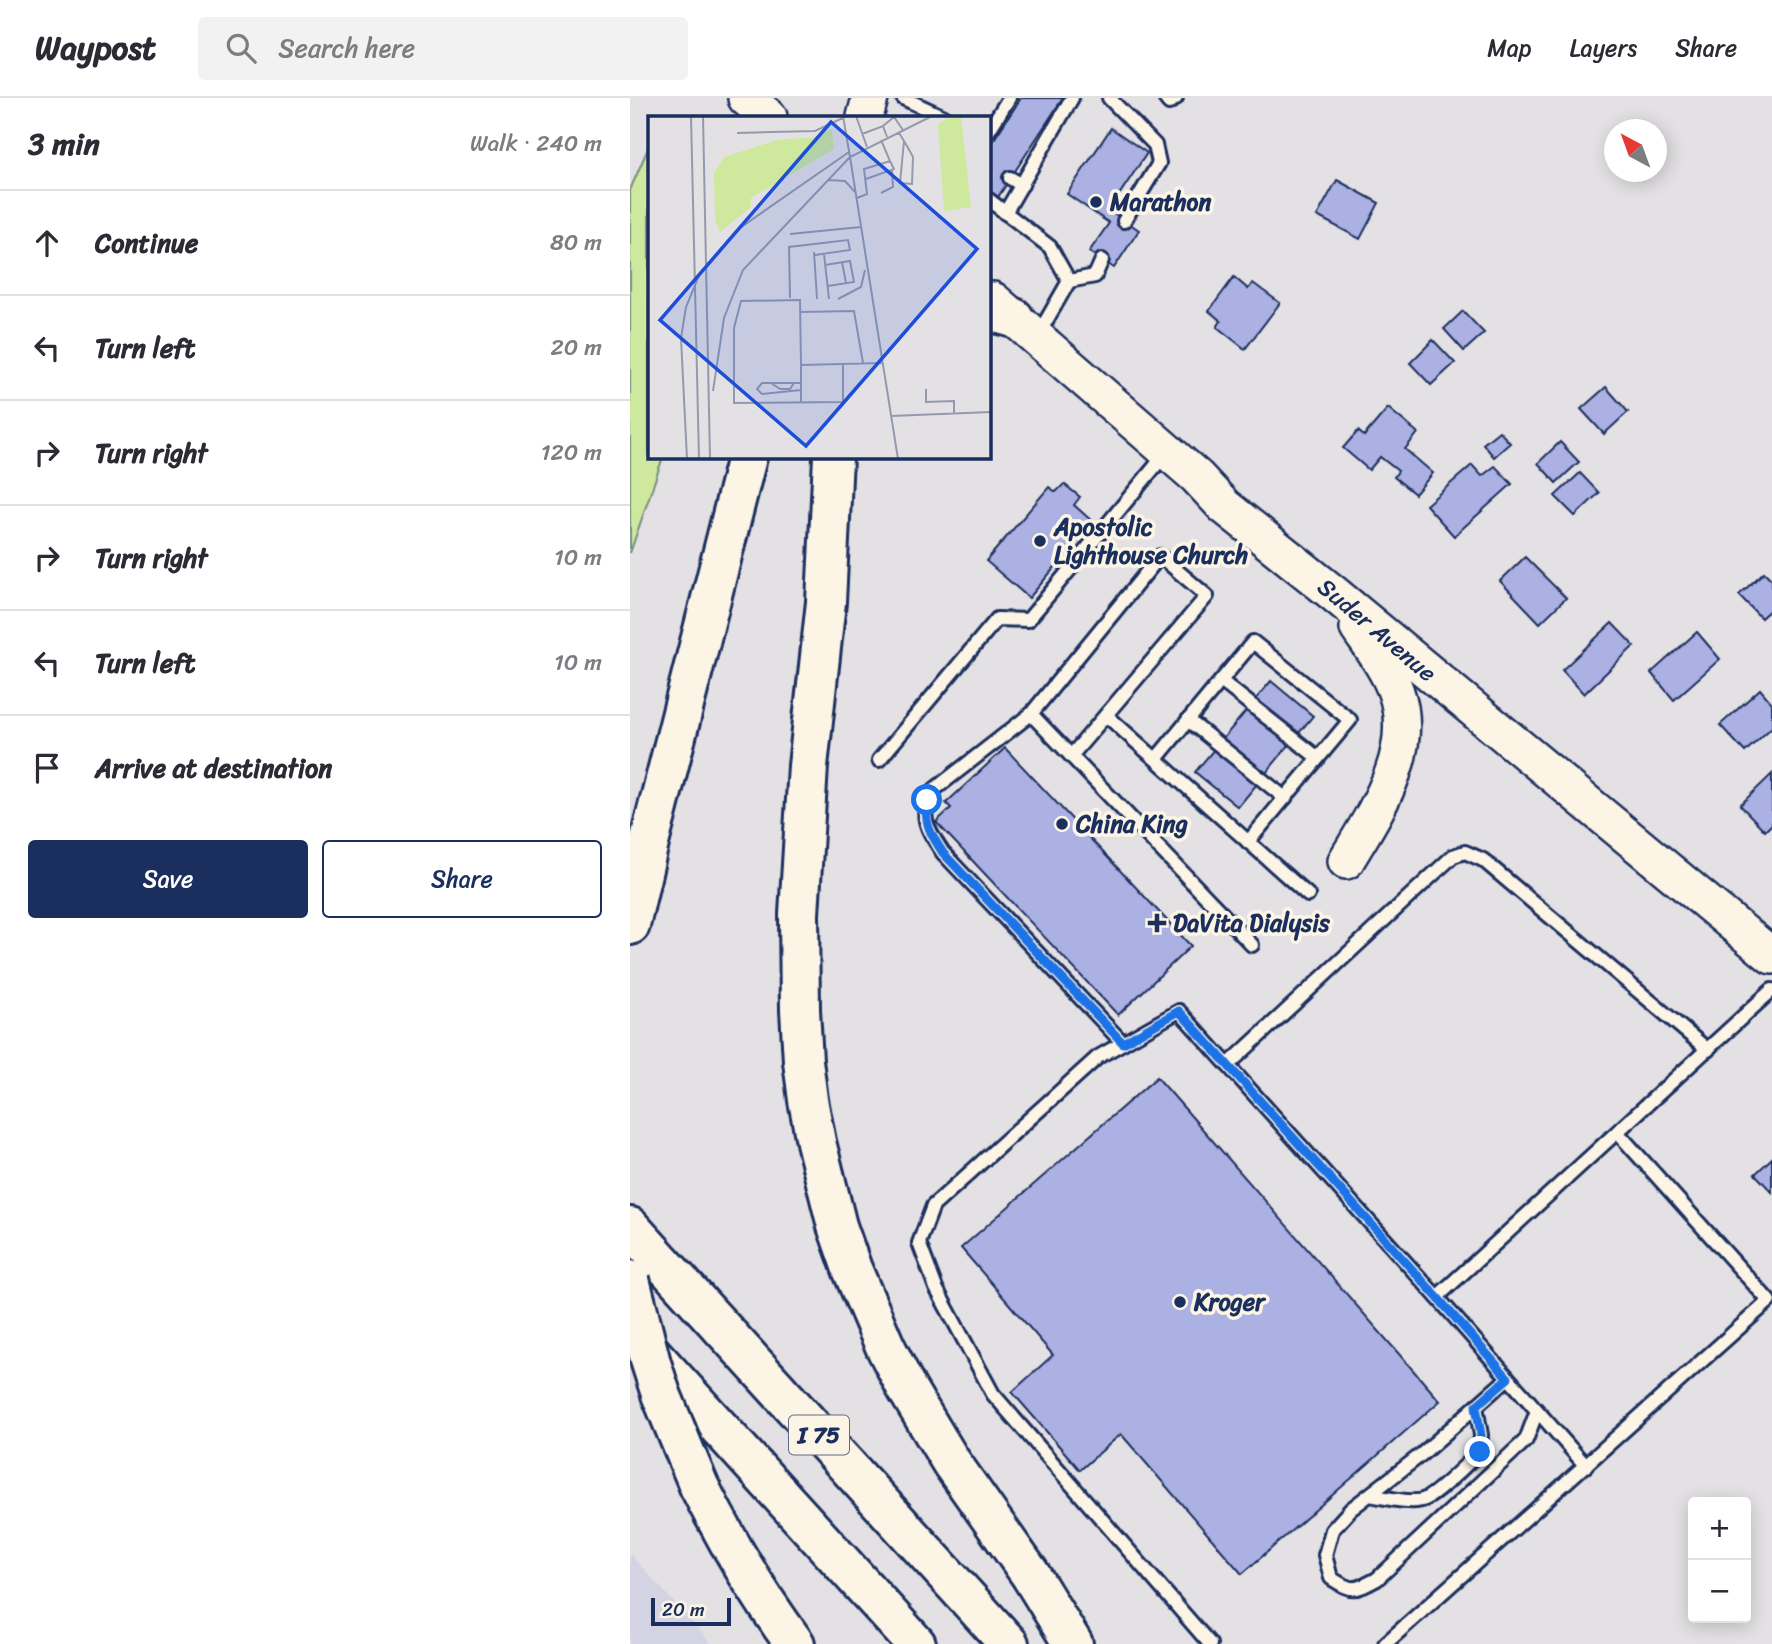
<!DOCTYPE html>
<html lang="en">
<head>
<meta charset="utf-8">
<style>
  body { margin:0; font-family:Sriracha,sans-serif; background:#f2f2f3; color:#2b2b33 }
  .controls { position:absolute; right:21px; bottom:21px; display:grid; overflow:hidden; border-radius:7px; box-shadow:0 4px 18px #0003 }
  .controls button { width:63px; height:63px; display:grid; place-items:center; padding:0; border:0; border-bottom:2px solid #e1e1e2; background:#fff; color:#2b2b33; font:35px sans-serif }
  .compass { position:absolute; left:974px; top:21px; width:63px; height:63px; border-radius:50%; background:#fff; box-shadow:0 4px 18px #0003; rotate:319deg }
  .scale { position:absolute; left:21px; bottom:18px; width:80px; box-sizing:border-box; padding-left:7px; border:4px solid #1b2f5e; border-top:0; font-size:19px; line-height:24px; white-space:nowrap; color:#1b2f5e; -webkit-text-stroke:5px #fcf5e5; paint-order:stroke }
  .stop { position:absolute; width:21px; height:21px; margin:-16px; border:5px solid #1a73e8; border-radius:50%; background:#fff }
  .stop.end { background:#1a73e8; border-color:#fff; box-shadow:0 2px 7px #0008 }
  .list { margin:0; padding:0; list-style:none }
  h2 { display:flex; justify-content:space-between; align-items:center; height:91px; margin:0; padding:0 28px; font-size:30px }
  h2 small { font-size:23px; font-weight:400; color:#7c7c81 }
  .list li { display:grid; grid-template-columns:46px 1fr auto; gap:21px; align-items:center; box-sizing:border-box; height:105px; padding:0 28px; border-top:2px solid #e1e1e2 }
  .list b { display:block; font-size:26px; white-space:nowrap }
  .list em { font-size:23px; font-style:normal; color:#7c7c81 }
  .actions { display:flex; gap:14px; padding:21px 28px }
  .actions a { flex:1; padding:16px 0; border:2px solid #1b2f5e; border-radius:7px; text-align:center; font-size:24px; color:#1b2f5e }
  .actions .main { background:#1b2f5e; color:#fff }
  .icon { flex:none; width:38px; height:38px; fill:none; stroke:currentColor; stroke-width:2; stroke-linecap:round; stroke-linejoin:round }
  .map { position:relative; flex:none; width:1142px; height:1546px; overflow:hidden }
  header { display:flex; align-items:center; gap:42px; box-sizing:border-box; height:98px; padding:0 35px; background:#fff; border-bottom:2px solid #e1e1e2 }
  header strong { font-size:33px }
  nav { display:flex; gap:38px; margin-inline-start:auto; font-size:24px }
  .search { width:490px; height:63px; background:#f2f2f3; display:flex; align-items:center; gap:18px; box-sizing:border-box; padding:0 24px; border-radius:7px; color:#7c7c81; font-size:26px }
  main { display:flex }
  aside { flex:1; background:#fff }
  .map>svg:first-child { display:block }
  .built { fill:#d3d3e3 }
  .green { fill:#cee89e; stroke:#748c7e; stroke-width:2 }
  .building { fill:#abb1e2; stroke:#1b2f5e; stroke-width:2 }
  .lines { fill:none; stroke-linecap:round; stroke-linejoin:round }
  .lane-casing { stroke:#1b2f5e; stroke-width:18 }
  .secondary-casing { stroke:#1b2f5e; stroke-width:40 }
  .highway-casing { stroke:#1b2f5e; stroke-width:44 }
  .lane { stroke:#fcf5e5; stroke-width:12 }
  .secondary { stroke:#fcf5e5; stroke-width:35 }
  .highway { stroke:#fcf5e5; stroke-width:38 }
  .highway-bridge-casing { stroke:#1b2f5e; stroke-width:44; stroke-linecap:butt }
  .highway-bridge { stroke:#fcf5e5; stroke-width:38 }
  .route { stroke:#1a73e8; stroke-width:9 }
  .poi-dot { fill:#1b2f5e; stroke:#fcf5e5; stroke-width:2.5 }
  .labels { text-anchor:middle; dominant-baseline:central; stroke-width:7; stroke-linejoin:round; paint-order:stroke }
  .shield { fill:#fcf5e5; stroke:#5e6a86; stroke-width:2 }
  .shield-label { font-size:23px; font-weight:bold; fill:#1b2f5e }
  .poi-label { font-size:24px; font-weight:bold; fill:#1b2f5e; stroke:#fcf5e5; text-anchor:start }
  .street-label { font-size:24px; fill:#1b2f5e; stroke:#fcf5e5 }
  .inset-road { fill:none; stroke:#949aae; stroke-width:2 }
  .view { fill:#1d4ed8; fill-opacity:0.15; stroke:#1d4ed8; stroke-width:3.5 }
  .inset-edge { fill:none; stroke:#1b2f5e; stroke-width:3.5 }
</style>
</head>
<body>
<header>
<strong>Waypost</strong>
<div class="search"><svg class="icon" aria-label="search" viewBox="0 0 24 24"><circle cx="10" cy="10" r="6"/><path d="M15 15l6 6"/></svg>Search here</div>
<nav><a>Map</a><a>Layers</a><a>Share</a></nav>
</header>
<main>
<aside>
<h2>3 min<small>Walk · 240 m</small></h2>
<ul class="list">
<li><svg class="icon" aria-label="ahead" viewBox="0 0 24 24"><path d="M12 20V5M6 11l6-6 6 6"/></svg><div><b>Continue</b></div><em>80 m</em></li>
<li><svg class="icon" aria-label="left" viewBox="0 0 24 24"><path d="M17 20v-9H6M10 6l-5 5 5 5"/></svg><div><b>Turn left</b></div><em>20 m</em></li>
<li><svg class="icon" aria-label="right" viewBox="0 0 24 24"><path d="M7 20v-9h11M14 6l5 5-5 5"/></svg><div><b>Turn right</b></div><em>120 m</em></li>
<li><svg class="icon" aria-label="right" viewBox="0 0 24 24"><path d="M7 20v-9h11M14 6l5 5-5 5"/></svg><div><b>Turn right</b></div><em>10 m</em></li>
<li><svg class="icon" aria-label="left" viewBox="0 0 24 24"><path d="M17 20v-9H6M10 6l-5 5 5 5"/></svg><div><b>Turn left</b></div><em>10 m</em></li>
<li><svg class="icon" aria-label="arrive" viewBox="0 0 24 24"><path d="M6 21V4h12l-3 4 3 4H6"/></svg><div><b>Arrive at destination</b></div></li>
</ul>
<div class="actions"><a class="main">Save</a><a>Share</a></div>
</aside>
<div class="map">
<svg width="1142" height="1546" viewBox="0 0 1142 1546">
  <rect width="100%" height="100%" fill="#e4e1e4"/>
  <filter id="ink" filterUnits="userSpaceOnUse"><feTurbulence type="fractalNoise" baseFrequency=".0143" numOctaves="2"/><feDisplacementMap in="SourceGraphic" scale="14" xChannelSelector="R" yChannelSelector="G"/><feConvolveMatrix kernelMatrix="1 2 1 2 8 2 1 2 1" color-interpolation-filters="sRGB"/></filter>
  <g filter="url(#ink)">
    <polygon class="built" points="0,1456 82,1546 0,1546"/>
    <polygon class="green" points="19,48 19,359 33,359 0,455 0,92"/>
    <g class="building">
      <polygon points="391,0 433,0 368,99 359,93 359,49"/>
      <polygon points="481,30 517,55 479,112 509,132 484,170 459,154 479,125 437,96"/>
      <polygon points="707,82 749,105 730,141 687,118"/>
      <polygon points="604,179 618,191 623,185 650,205 615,251 587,229 591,223 579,213"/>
      <polygon points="833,213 854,235 834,253 814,231"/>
      <polygon points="803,242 825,265 801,287 780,265"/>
      <polygon points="976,289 998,314 974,336 951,311"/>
      <polygon points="758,310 788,335 775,351 803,375 785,396 764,379 768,373 750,359 739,372 713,350 728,333 734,338"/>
      <polygon points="869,333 880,345 864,359 853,346"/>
      <polygon points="930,344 949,364 926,385 908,365"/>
      <polygon points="842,367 852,378 865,368 882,386 824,438 796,407"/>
      <polygon points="950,375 969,395 945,418 925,398"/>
      <polygon points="434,386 450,399 444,407 463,424 399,500 356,463 419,389 426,394"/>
      <polygon points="895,459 936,500 910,525 870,483"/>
      <polygon points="1134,474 1142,482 1142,510 1131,520 1109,497"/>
      <polygon points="982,525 1004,548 954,596 932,572"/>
      <polygon points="1067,534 1090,561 1044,602 1021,575"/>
      <polygon points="641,583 683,618 608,709 565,674"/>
      <polygon points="1130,591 1142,605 1142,629 1115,654 1090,627"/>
      <polygon points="375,650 561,848 488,917 306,724 321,710 316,705"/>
      <polygon points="1142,676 1142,726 1135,733 1110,707"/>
      <polygon points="527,979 810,1303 612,1476 491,1336 450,1372 382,1294 423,1257 331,1150"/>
      <polygon points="1142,1060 1142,1094 1125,1076"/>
    </g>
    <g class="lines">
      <g class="lane-casing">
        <g id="lane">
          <polyline points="273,0 314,19"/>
          <polyline points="479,0 525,47 529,65 494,123"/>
          <polyline points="535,0 539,5 546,0"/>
          <polyline points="359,32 379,0"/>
          <polyline points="380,80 392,87"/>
          <polyline points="359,102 420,149 439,183 408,237"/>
          <polyline points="375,115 442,0"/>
          <polyline points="439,183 465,178 472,162"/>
          <polyline points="591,583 688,660"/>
          <polyline points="401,616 622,847"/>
          <polyline points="476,617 678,797"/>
          <polyline points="558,622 655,700"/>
          <path d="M 441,658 L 577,498 L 530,458 L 401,616 L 305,691 C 286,716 298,732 313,755 L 493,945"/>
          <polyline points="526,661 623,544 720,622 618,744"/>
          <polyline points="249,662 367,521 398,522 537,354"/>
          <polyline points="598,967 823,758 835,754 853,762 1078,952"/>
          <polyline points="807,1199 956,1368"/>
          <path d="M 878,1280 L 792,1356 L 721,1411 L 702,1432 L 695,1457 L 701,1480 C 722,1494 725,1493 747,1481 L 896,1342 L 907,1313"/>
          <path d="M 740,1397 C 753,1399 783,1407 795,1401 C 809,1395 837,1365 850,1354 L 851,1337 L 846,1308"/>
          <polyline points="580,1546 363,1296 306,1190 289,1145 303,1108 468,959 549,913 807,1199 1142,892"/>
          <polyline points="755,1546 1139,1203 988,1035"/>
        </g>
      </g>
      <g class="secondary-casing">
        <g id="secondary">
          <polyline points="116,0 139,19"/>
          <polyline points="235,19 240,0"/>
          <polyline points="363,202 567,379 594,408 703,495 1142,858"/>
          <path d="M 716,763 C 745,714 787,654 766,594 C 758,571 741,549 728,530"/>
        </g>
      </g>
      <g class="highway-casing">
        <g id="highway">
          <polyline points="359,213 384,220"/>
          <polyline points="203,359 196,504 178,668 169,816 170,912 173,963 178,1002 186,1044 207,1128 222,1171 255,1248 277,1291 321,1364 400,1476 443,1546"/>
          <polyline points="0,827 17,753 117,359"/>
          <polyline points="0,1129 379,1546"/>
          <polyline points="13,1246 286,1546"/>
          <path d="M 69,1388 C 97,1444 128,1496 165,1546"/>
        </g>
      </g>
      <use href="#lane" class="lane"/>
      <use href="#secondary" class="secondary"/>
      <use href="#highway" class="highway"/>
      <g class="highway-bridge-casing">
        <polyline id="highway-bridge" points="0,1182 21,1265 31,1296 69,1388"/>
      </g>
      <use href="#highway-bridge" class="highway-bridge"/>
    </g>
  </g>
  <g class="lines" filter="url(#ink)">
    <path class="route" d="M 297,702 C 294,726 300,735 313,755 L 493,945 L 549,913 L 807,1199 L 878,1280 L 846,1308 L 851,1337 L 850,1354"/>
  </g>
  <g class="poi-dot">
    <circle cx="466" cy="104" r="7"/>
    <circle cx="410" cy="443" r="7"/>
    <circle cx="432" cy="726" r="7"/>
    <path d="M523.5 814.5h7v7h7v7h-7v7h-7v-7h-7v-7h7z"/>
    <circle cx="550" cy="1204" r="7"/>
  </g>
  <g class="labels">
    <rect class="shield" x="159" y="1317.5" width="60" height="39" rx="5"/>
    <g class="shield-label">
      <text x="189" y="1337">I 75</text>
    </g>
    <g class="poi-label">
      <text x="480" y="104">Marathon</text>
      <text x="424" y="429">Apostolic<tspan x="424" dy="28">Lighthouse Church</tspan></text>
      <text x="446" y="726">China King</text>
      <text x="543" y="825">DaVita Dialysis</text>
      <text x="564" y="1204">Kroger</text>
    </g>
    <g class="street-label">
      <text transform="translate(747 532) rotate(40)">Suder Avenue</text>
    </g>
  </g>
  <g transform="translate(18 18)">
    <rect width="343" height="343" fill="#e4e1e4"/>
    <path d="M 304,0 L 313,0 L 323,91 L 296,95 L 290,8 ZM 184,13 L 186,33 L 103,82 L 103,91 L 72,116 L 67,105 L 66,57 L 76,41 L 129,24 L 166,21 Z" fill="#cee89e"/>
    <path class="inset-road" d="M 43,0 L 51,343M 55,0 L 62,343M 195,0 L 202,41M 208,0 L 219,31M 235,10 L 246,1 L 255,14M 250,16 L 253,20 L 259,30 L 265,41 L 264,68 L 252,67 L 256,25M 89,17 L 167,15 L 199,0M 214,18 L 235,10 L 239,21M 218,63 L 246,53 L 242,45M 180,64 L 197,65 L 208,77M 233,77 L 245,71 L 244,54M 209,82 L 219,78 L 216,53 L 242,45 L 233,24M 142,118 L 213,111M 166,136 L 169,183M 176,138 L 181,183M 194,146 L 198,167M 177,149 L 202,145 L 206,166 L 180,170M 142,182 L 141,131 L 200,124 L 202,134 L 167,139M 190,183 L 213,171 L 217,154M 152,196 L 206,195 L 215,247M 195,248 L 195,286 L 86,287 L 86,212 L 93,185 L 152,184 L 153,249 L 235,247M 153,249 L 153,287M 123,267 L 132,273 L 142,273 L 146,267M 153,267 L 114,267 L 109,273 L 114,278 L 153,274M 278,273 L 278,286 L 306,285 L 306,297M 65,275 L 76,202 L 95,154 L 202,41M 243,300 L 343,296M 39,343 L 33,222 L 38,191 L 52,157 L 89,114 L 201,36M 250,343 L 202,41 L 284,0"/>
    <path class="view" d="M 183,6 L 329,133 L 158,330 L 12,204 Z"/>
    <rect width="343" height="343" class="inset-edge"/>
  </g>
</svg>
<div class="controls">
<button>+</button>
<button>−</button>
</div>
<svg class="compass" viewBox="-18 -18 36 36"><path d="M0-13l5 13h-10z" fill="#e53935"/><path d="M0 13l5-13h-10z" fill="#7c7c81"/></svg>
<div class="scale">20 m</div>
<div class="stop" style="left:297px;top:702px"></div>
<div class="stop end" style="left:850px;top:1354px"></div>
</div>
</main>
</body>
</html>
